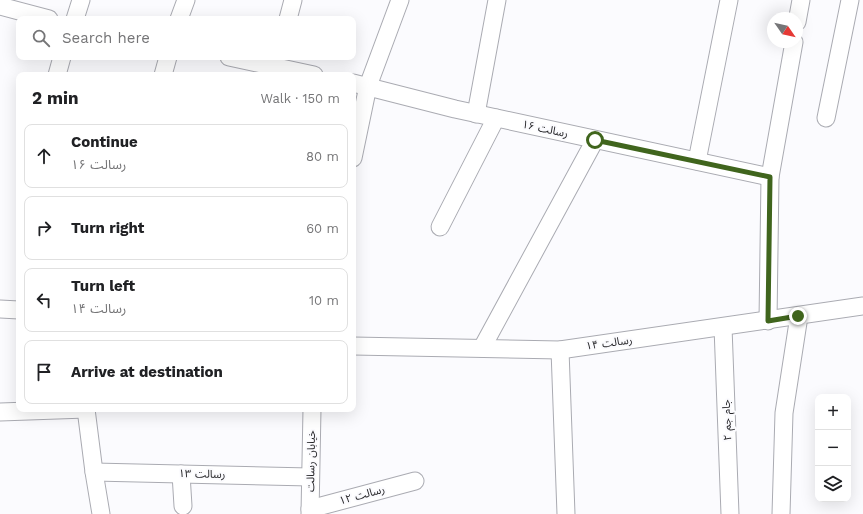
<!DOCTYPE html>
<html lang="en">
<head>
<meta charset="utf-8">
<style>
  body { margin:0; font-family:"Work Sans","Noto Sans Arabic",sans-serif; background:#f6f6f6; color:#202124 }
  .controls { position:absolute; right:12px; bottom:12px; display:grid; overflow:hidden; border-radius:8px; box-shadow:0 4px 16px #0002 }
  .controls button { width:36px; height:36px; display:grid; place-items:center; padding:0; border:0; border-bottom:1px solid #e0e0e0; background:#fff; color:#202124; font:20px sans-serif }
  .compass { position:absolute; left:767px; top:12px; width:36px; height:36px; border-radius:50%; background:#fff; box-shadow:0 4px 16px #0002; rotate:124deg }
  .stop { position:absolute; width:12px; height:12px; margin:-9px; border:3px solid #40651d; border-radius:50%; background:#fff }
  .stop.end { background:#40651d; border-color:#fff; box-shadow:0 1px 4px #0008 }
  .list { margin:0; padding:0; list-style:none }
  h2 { display:flex; justify-content:space-between; align-items:center; height:52px; margin:0; padding:0 16px; font-size:17px }
  h2 small { font-size:13px; font-weight:400; color:#757577 }
  .list li { display:grid; grid-template-columns:26px 1fr auto; gap:12px; align-items:center; box-sizing:border-box; height:64px; margin:0 8px 8px; padding:0 8px; border:1px solid #e0e0e0; border-radius:8px }
  .list b { display:block; font-size:15px; white-space:nowrap }
  .list p { margin:0; font-size:13px; white-space:nowrap; color:#757577 }
  .list em { font-size:13px; font-style:normal; color:#757577 }
  .icon { flex:none; width:22px; height:22px; fill:none; stroke:currentColor; stroke-width:2; stroke-linecap:round; stroke-linejoin:round }
  .map { position:relative; flex:none; width:863px; height:514px; overflow:hidden }
  .search { position:absolute; background:#fff; box-shadow:0 4px 16px #0002; left:16px; top:16px; width:340px; height:44px; display:flex; align-items:center; gap:10px; box-sizing:border-box; padding:0 14px; border-radius:8px; color:#757577; font-size:15px }
  .panel { position:absolute; background:#fff; box-shadow:0 4px 16px #0002; left:16px; top:72px; width:340px; height:340px; border-radius:8px }
  .map>svg:first-child { display:block }
  .lines { fill:none; stroke-linecap:round; stroke-linejoin:round }
  .minor-casing { stroke:#aaabb2; stroke-width:19 }
  .minor { stroke:#fff; stroke-width:17 }
  .route { stroke:#40651d; stroke-width:5 }
  .labels { text-anchor:middle; dominant-baseline:central; stroke-width:4; stroke-linejoin:round; paint-order:stroke }
  .street-label { font-size:11px; fill:#242427; stroke:#fbfbfe }
</style>
</head>
<body>
<div class="map">
<svg width="863" height="514" viewBox="0 0 863 514">
  <rect width="100%" height="100%" fill="#fbfbfe"/>
  <g class="lines">
    <g class="minor-casing">
      <g id="minor">
        <polyline points="0,6 49,19"/>
        <polyline points="75,19 81,0"/>
        <polyline points="179,19 186,0"/>
        <polyline points="288,19 293,0"/>
        <polyline points="797,22 801,0"/>
        <polyline points="229,57 314,75"/>
        <polyline points="57,75 62,57"/>
        <polyline points="163,75 168,57"/>
        <polyline points="353,83 455,109 770,177"/>
        <polyline points="476,114 497,0"/>
        <polyline points="826,118 850,0"/>
        <polyline points="353,158 368,86 400,0"/>
        <polyline points="697,161 729,0"/>
        <polyline points="440,227 496,118"/>
        <polyline points="0,309 19,310"/>
        <polyline points="768,321 770,177 794,42"/>
        <polyline points="723,327 730,514"/>
        <polyline points="353,346 560,350 863,306"/>
        <polyline points="482,348 595,140"/>
        <polyline points="560,350 566,514"/>
        <polyline points="86,409 94,472 101,514"/>
        <polyline points="0,412 86,409"/>
        <polyline points="94,472 310,477"/>
        <polyline points="181,474 183,506"/>
        <polyline points="310,509 415,481"/>
        <polyline points="310,514 312,409"/>
        <polyline points="781,514 784,413 799,316"/>
      </g>
    </g>
    <use href="#minor" class="minor"/>
  </g>
  <g class="lines">
    <polyline class="route" points="595,140 770,177 768,321 798,316"/>
  </g>
  <g class="labels">
    <g class="street-label">
      <text transform="translate(545 129) rotate(12)">رسالت ۱۶</text>
      <text transform="translate(609 343) rotate(-8)">رسالت ۱۴</text>
      <text transform="translate(727 420) rotate(-92)">جام جم ۲</text>
      <text transform="translate(311 461) rotate(-89)">خیابان رسالت</text>
      <text transform="translate(202 474) rotate(1)">رسالت ۱۳</text>
      <text transform="translate(362 495) rotate(-15)">رسالت ۱۲</text>
    </g>
  </g>
</svg>
<div class="controls">
<button>+</button>
<button>−</button>
<button><svg class="icon" aria-label="layers" viewBox="0 0 24 24"><path d="M12 4l9 5-9 5-9-5zM3 14l9 5 9-5"/></svg></button>
</div>
<svg class="compass" viewBox="-18 -18 36 36"><path d="M0-13l5 13h-10z" fill="#e53935"/><path d="M0 13l5-13h-10z" fill="#757577"/></svg>
<div class="stop" style="left:595px;top:140px"></div>
<div class="stop end" style="left:798px;top:316px"></div>
<div class="search"><svg class="icon" aria-label="search" viewBox="0 0 24 24"><circle cx="10" cy="10" r="6"/><path d="M15 15l6 6"/></svg>Search here</div>
<section class="panel">
<h2>2 min<small>Walk · 150 m</small></h2>
<ul class="list">
<li><svg class="icon" aria-label="ahead" viewBox="0 0 24 24"><path d="M12 20V5M6 11l6-6 6 6"/></svg><div><b>Continue</b><p>رسالت ۱۶</p></div><em>80 m</em></li>
<li><svg class="icon" aria-label="right" viewBox="0 0 24 24"><path d="M7 20v-9h11M14 6l5 5-5 5"/></svg><div><b>Turn right</b></div><em>60 m</em></li>
<li><svg class="icon" aria-label="left" viewBox="0 0 24 24"><path d="M17 20v-9H6M10 6l-5 5 5 5"/></svg><div><b>Turn left</b><p>رسالت ۱۴</p></div><em>10 m</em></li>
<li><svg class="icon" aria-label="arrive" viewBox="0 0 24 24"><path d="M6 21V4h12l-3 4 3 4H6"/></svg><div><b>Arrive at destination</b></div></li>
</ul>
</section>
</div>
</body>
</html>
